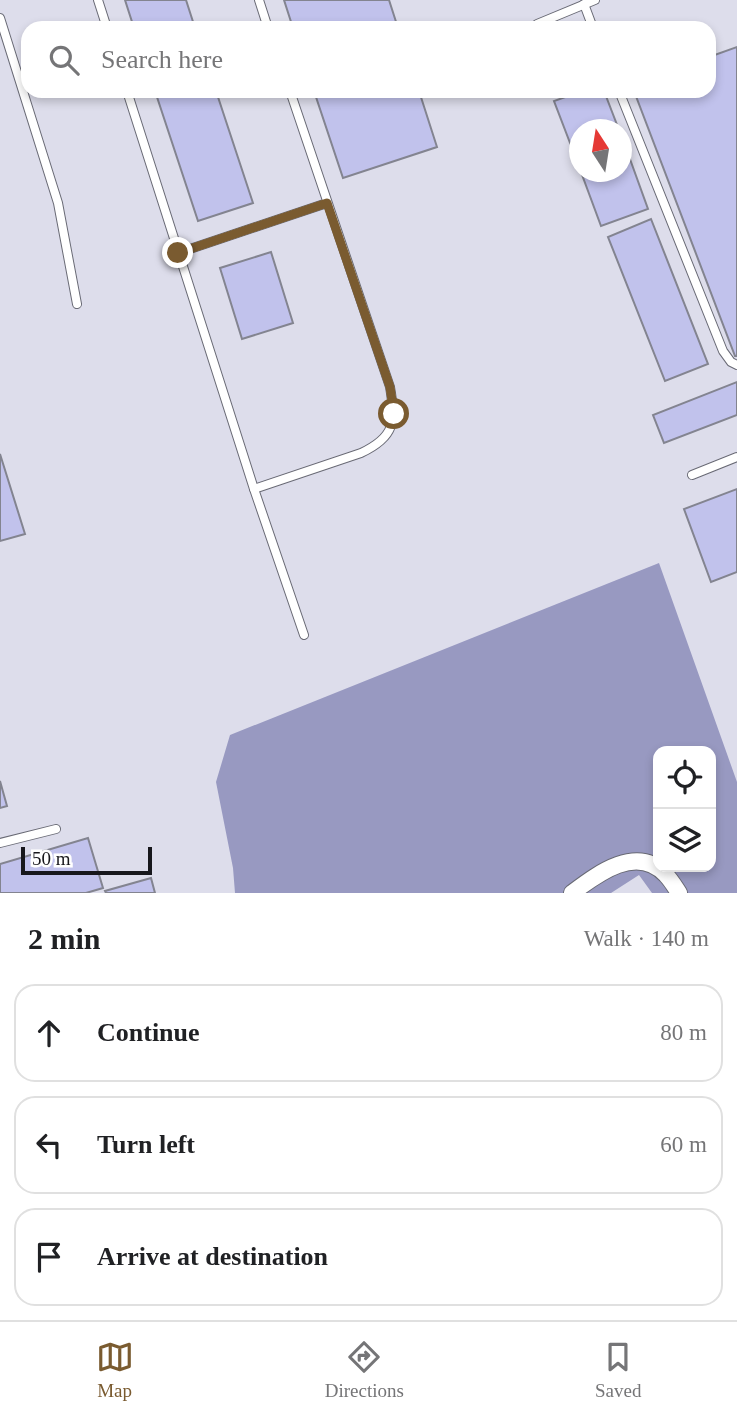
<!DOCTYPE html>
<html lang="en">
<head>
<meta charset="utf-8">
<style>
  body { margin:0; font-family:"Times New Roman",serif; background:#f6f6f6; color:#202124 }
  .controls { position:absolute; right:21px; bottom:21px; display:grid; overflow:hidden; border-radius:14px; box-shadow:0 4px 10px #0003 }
  .controls button { width:63px; height:63px; display:grid; place-items:center; padding:0; border:0; border-bottom:2px solid #e0e0e0; background:#fff; color:#202124; font:35px sans-serif }
  .compass { position:absolute; left:569px; top:119px; width:63px; height:63px; border-radius:50%; background:#fff; box-shadow:0 4px 10px #0003; rotate:348deg }
  .scale { position:absolute; left:21px; bottom:18px; width:131px; box-sizing:border-box; padding-left:7px; border:4px solid #17171c; border-top:0; font-size:19px; line-height:24px; white-space:nowrap; color:#17171c; -webkit-text-stroke:5px #fff; paint-order:stroke }
  .stop { position:absolute; width:21px; height:21px; margin:-16px; border:5px solid #7a5b30; border-radius:50%; background:#fff }
  .stop.end { background:#7a5b30; border-color:#fff; box-shadow:0 2px 7px #0008 }
  .list { margin:0; padding:0; list-style:none }
  h2 { display:flex; justify-content:space-between; align-items:center; height:91px; margin:0; padding:0 28px; font-size:30px }
  h2 small { font-size:23px; font-weight:400; color:#757577 }
  .list li { display:grid; grid-template-columns:46px 1fr auto; gap:21px; align-items:center; box-sizing:border-box; height:98px; margin:0 14px 14px; padding:0 14px; border:2px solid #e0e0e0; border-radius:21px }
  .list b { display:block; font-size:26px; white-space:nowrap }
  .list em { font-size:23px; font-style:normal; color:#757577 }
  .icon { flex:none; width:38px; height:38px; fill:none; stroke:currentColor; stroke-width:2; stroke-linecap:round; stroke-linejoin:round }
  .map { position:relative; flex:none; width:737px; height:893px; overflow:hidden }
  .search { position:absolute; background:#fff; box-shadow:0 4px 10px #0003; left:21px; right:21px; top:21px; height:77px; display:flex; align-items:center; gap:18px; box-sizing:border-box; padding:0 24px; border-radius:21px; color:#757577; font-size:26px }
  .sheet { height:427px; background:#fff }
  nav { display:flex; justify-content:space-around; align-items:center; box-sizing:border-box; height:98px; border-top:2px solid #e0e0e0; background:#fff; font-size:19px; color:#757577 }
  nav a { display:grid; justify-items:center; gap:4px }
  nav .on { color:#7a5b30 }
  .map>svg:first-child { display:block }
  .forest { fill:#9899c1; fill-rule:evenodd }
  .building { fill:#c1c2ec; stroke:#838490; stroke-width:2 }
  .lines { fill:none; stroke-linecap:round; stroke-linejoin:round }
  .service-casing { stroke:#696a75; stroke-width:10 }
  .minor-casing { stroke:#696a75; stroke-width:18 }
  .service { stroke:#fff; stroke-width:8 }
  .minor { stroke:#fff; stroke-width:16 }
  .route { stroke:#7a5b30; stroke-width:9 }
</style>
</head>
<body>
<div class="map">
<svg width="737" height="893" viewBox="0 0 737 893">
  <rect width="100%" height="100%" fill="#ddddeb"/>
  <path class="forest" d="M 659,563 L 737,782 L 737,893 L 652,893 L 639,875 L 611,893 L 235,893 L 233,868 L 216,782 L 230,735 ZM 658,751 L 711,751 L 711,867 L 658,867 Z"/>
  <g class="building">
    <polygon points="125,0 186,0 195,28 134,28"/>
    <polygon points="284,0 389,0 398,28 293,28"/>
    <polygon points="737,47 737,356 735,356 634,91 709,91 709,57"/>
    <polygon points="155,91 216,91 253,203 198,221"/>
    <polygon points="314,91 419,91 437,147 343,178"/>
    <polygon points="582,91 604,91 619,130 580,130 580,169 554,101"/>
    <polygon points="622,137 648,209 601,226 581,172 622,172"/>
    <polygon points="651,219 708,364 665,381 608,237"/>
    <polygon points="271,252 293,323 242,339 220,268"/>
    <polygon points="737,382 737,415 664,443 653,415"/>
    <polygon points="0,454 25,534 0,541"/>
    <polygon points="737,489 737,572 711,582 684,509"/>
    <polygon points="0,781 7,806 0,808"/>
    <polygon points="88,838 103,888 86,893 0,893 0,864"/>
    <polygon points="151,878 155,893 106,893 105,891"/>
  </g>
  <g class="lines">
    <g class="service-casing">
      <g id="service">
        <polyline points="98,0 107,28"/>
        <polyline points="259,0 268,28"/>
        <polyline points="584,4 593,28"/>
        <polyline points="0,18 58,203 77,304"/>
        <polyline points="537,24 595,0"/>
        <polyline points="127,91 254,489 304,635"/>
        <polyline points="619,91 723,351 731,362 737,365"/>
        <polyline points="178,253 327,203"/>
        <polyline points="692,475 737,457"/>
        <path d="M 254,489 L 361,453 C 395,437 396,422 390,387 L 290,91"/>
        <polyline points="0,843 56,829"/>
      </g>
    </g>
    <g class="minor-casing">
      <path id="minor" d="M 572,893 C 596,875 637,843 666,875 C 671,880 675,887 679,893"/>
    </g>
    <use href="#service" class="service"/>
    <use href="#minor" class="minor"/>
  </g>
  <g class="lines">
    <polyline class="route" points="178,253 327,203 390,387 394,414"/>
  </g>
</svg>
<div class="controls">
<button><svg class="icon" aria-label="locate" viewBox="0 0 24 24"><circle cx="12" cy="12" r="6"/><path d="M12 2v4M12 18v4M2 12h4M18 12h4"/></svg></button>
<button><svg class="icon" aria-label="layers" viewBox="0 0 24 24"><path d="M12 4l9 5-9 5-9-5zM3 14l9 5 9-5"/></svg></button>
</div>
<svg class="compass" viewBox="-18 -18 36 36"><path d="M0-13l5 13h-10z" fill="#e53935"/><path d="M0 13l5-13h-10z" fill="#757577"/></svg>
<div class="scale">50 m</div>
<div class="stop" style="left:394px;top:414px"></div>
<div class="stop end" style="left:178px;top:253px"></div>
<div class="search"><svg class="icon" aria-label="search" viewBox="0 0 24 24"><circle cx="10" cy="10" r="6"/><path d="M15 15l6 6"/></svg>Search here</div>
</div>
<section class="sheet">
<h2>2 min<small>Walk · 140 m</small></h2>
<ul class="list">
<li><svg class="icon" aria-label="ahead" viewBox="0 0 24 24"><path d="M12 20V5M6 11l6-6 6 6"/></svg><div><b>Continue</b></div><em>80 m</em></li>
<li><svg class="icon" aria-label="left" viewBox="0 0 24 24"><path d="M17 20v-9H6M10 6l-5 5 5 5"/></svg><div><b>Turn left</b></div><em>60 m</em></li>
<li><svg class="icon" aria-label="arrive" viewBox="0 0 24 24"><path d="M6 21V4h12l-3 4 3 4H6"/></svg><div><b>Arrive at destination</b></div></li>
</ul>
</section>
<nav>
<a class="on"><svg class="icon" aria-label="map" viewBox="0 0 24 24"><path d="M3 6l6-2 6 2 6-2v14l-6 2-6-2-6 2zM9 4v14M15 6v14"/></svg>Map</a>
<a><svg class="icon" aria-label="directions" viewBox="0 0 24 24"><path d="M12 3l9 9-9 9-9-9zM9 14v-3h6M13 9l2 2-2 2"/></svg>Directions</a>
<a><svg class="icon" aria-label="saved" viewBox="0 0 24 24"><path d="M7 4h10v16l-5-4-5 4z"/></svg>Saved</a>
</nav>
</body>
</html>
